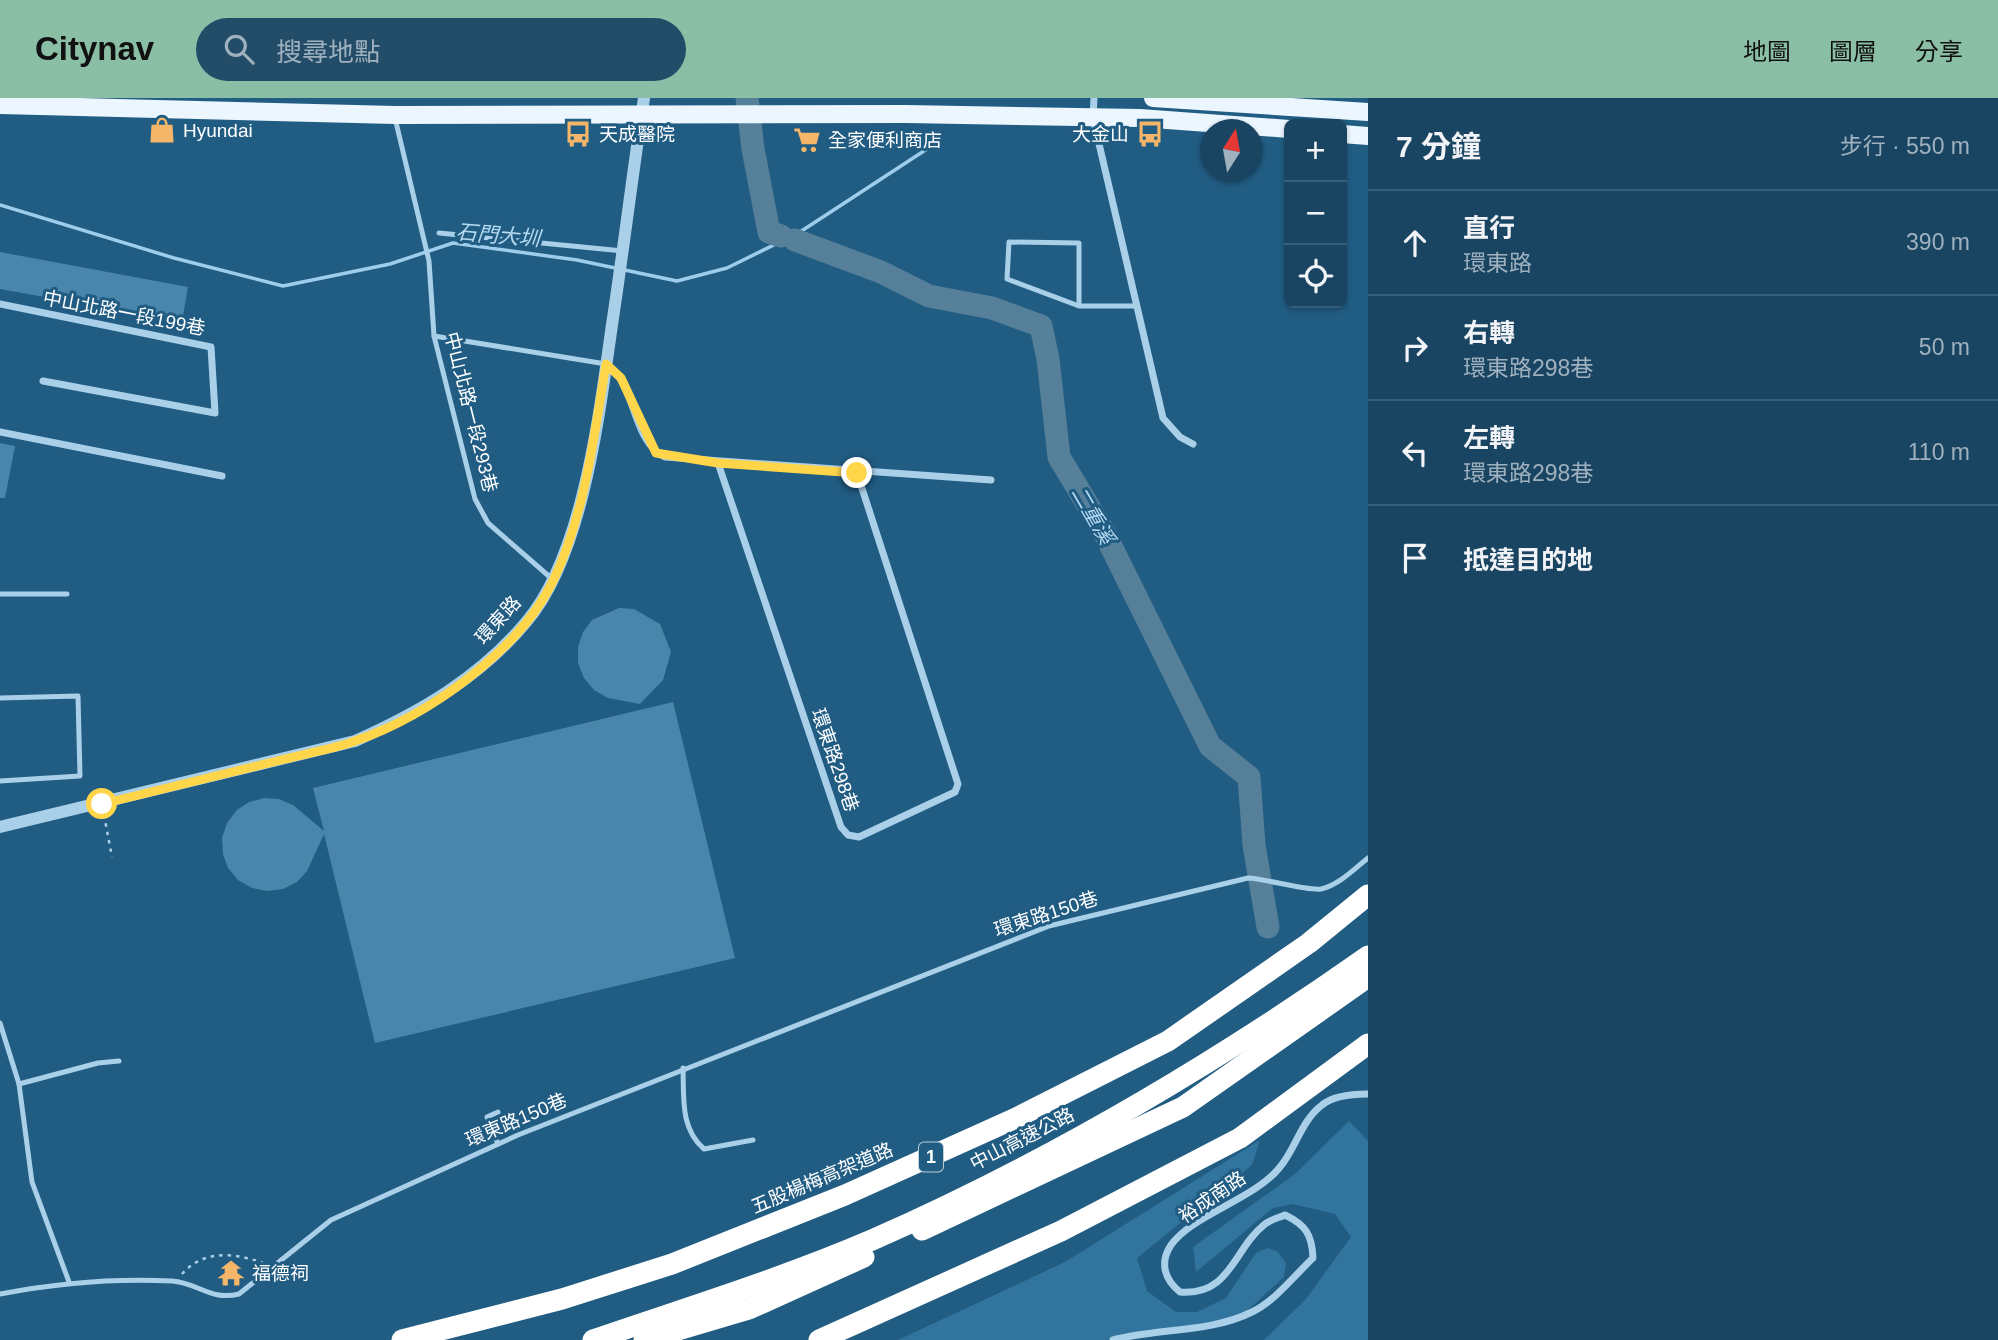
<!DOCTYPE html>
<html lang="zh-TW">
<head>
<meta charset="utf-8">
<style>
  body { margin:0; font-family:Arial,"Noto Sans TC",sans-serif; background:#224c68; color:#f1f3f6 }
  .controls { position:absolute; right:21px; top:21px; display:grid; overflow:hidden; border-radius:10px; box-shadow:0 2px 5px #0004 }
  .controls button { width:63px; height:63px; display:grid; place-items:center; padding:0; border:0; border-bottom:2px solid #375d77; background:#194562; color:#f1f3f6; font:35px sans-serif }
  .compass { position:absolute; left:1200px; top:21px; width:63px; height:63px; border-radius:50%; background:#194562; box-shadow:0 2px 5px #0004; rotate:11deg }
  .stop { position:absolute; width:21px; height:21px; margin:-16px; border:5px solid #ffd54a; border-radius:50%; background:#fff }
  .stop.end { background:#ffd54a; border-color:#fff; box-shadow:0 2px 7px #0008 }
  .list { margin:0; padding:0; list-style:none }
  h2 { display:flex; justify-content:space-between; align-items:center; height:91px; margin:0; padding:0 28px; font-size:30px }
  h2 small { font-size:23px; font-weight:400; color:#9fb1be }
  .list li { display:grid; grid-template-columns:46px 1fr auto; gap:21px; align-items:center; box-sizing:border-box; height:105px; padding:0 28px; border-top:2px solid #375d77 }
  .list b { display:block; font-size:26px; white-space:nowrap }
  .list p { margin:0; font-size:23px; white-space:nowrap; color:#9fb1be }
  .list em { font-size:23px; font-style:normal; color:#9fb1be }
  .icon { flex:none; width:38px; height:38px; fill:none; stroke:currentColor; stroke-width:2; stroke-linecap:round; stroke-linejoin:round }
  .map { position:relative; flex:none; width:1368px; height:1242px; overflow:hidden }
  header { display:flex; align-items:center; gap:42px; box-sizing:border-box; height:98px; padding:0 35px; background:#8abfa5; color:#111 }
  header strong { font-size:33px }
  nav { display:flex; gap:38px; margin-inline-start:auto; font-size:24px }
  .search { width:490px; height:63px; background:#224c68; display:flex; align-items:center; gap:18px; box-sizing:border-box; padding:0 24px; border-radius:38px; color:#9fb1be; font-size:26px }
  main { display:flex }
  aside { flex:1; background:#194562 }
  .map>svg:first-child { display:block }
  .green { fill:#31759f }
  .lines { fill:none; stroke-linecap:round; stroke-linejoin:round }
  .stream { stroke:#9dcdea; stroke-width:3.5 }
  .river { stroke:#56809a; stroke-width:23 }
  .building { fill:#4a86ab }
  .path { stroke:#a9d0e8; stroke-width:2.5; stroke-dasharray:3.5 5; stroke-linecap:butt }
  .service { stroke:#a9d0e8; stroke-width:5 }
  .minor { stroke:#a9d0e8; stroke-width:7 }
  .tertiary { stroke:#a9d0e8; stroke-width:12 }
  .primary { stroke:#ebf6fe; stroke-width:18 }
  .motorway { stroke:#fff; stroke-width:21 }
  .route { stroke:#ffd54a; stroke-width:9 }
  .labels { text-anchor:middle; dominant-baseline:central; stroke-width:6; stroke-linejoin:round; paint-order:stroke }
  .shield { fill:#215c83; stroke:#bcceda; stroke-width:2 }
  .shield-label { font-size:18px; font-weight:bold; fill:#fff }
  .poi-label { font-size:19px; fill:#fff; stroke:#215c83; text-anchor:start }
  .street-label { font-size:19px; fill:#fff; stroke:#215c83 }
  .water-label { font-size:21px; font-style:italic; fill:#b4d9f0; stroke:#215c83 }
</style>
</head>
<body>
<header>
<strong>Citynav</strong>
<div class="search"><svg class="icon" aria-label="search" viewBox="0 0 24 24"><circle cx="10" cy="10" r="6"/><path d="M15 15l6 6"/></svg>搜尋地點</div>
<nav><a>地圖</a><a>圖層</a><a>分享</a></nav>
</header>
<main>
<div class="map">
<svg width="1368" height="1242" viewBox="0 0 1368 1242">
  <rect width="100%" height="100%" fill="#215c83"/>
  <g class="green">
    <polygon points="1349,1023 1368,1043 1368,1242 1264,1242 1306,1201 1351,1139 1335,1116 1293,1106 1273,1110 1196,1174 1193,1149 1295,1076"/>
    <polygon points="1260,1042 1252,1067 1137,1160 1147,1193 1176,1214 1197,1214 1226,1200 1256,1155 1267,1150 1277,1153 1286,1165 1284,1179 1239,1220 1106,1242 898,1242 1065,1164"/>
  </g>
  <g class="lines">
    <polyline class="stream" points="0,107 174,160 283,188 390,166 453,145 577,162 677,183 727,170 800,134 930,49"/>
    <g class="river">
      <polyline points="747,0 753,51 769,134 781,138"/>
      <polyline points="795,142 881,174 929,198 992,210 1041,228 1048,261 1059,359 1104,434 1210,648 1249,679 1254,747 1268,829"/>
    </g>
  </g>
  <g class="building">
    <polygon points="0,154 188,189 182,224 0,191"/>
    <polygon points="0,345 15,348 5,400 0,400"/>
    <polygon points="619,510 634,511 660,526 671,554 663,582 640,606 608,600 594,592 584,580 578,565 578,549 583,534 592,522"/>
    <polygon points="673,604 735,860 375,945 324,736 307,773 297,784 283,791 267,793 252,790 238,782 228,770 223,756 222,740 227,725 237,712 249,704 264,700 279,701 293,707 324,733 313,690"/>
  </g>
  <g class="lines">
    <g class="path">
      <polyline points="104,717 112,759"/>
      <path d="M 182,1176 C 204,1151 235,1155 263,1165"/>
    </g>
    <g class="service">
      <polyline points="395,20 429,163 434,238 475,401 488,425 551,480"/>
      <polyline points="439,135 623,153"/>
      <polyline points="1079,208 1007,181 1009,144 1079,145 1079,208 1137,208"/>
      <polyline points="434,238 606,266"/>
      <polyline points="0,496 67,496"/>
      <polyline points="0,600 78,598 80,678 0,683"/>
      <polyline points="0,925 19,986 32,1084 69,1184"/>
      <path d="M 683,970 C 684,1000 680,1030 704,1051 L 753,1042"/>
      <polyline points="19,986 98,965 119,963"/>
      <polyline points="498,1014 487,1019 498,1046"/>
      <path d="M 0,1196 C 57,1185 114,1180 172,1183 C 199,1185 210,1203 239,1196 L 331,1122 L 518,1037 L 1049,828 L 1248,780 C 1267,781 1307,793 1321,791 C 1339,787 1354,771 1368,760"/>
    </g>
    <g class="minor">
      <polyline points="1094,0 1093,20 1163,320 1180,339 1193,346"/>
      <polyline points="0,206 211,249 215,315 43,283"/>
      <path d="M 607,267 C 612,272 619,276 622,283 C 635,306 639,348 665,359 L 991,382"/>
      <polyline points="0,334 222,378"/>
      <polyline points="718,365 841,729 848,737 859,739 955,694 958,686 857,375"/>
      <path d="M 1113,1242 C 1158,1230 1210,1235 1252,1214 C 1275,1203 1294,1178 1313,1160 C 1312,1137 1306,1127 1285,1117 C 1278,1120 1270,1122 1265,1126 C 1233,1151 1231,1198 1180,1194 C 1165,1182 1159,1165 1171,1147 C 1192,1117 1255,1101 1280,1069 C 1296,1050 1301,1023 1322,1007 C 1334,997 1353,996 1368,996"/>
    </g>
    <path class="tertiary" d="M 0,729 L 355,643 C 420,614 481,579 527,523 C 585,454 600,308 613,220 C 624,147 633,73 644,0"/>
    <g class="primary">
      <polyline points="1153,0 1368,14"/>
      <polyline points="0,7 395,17 906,16 1140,20 1289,31"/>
      <polyline points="1342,36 1368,38"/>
    </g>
    <g class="motorway">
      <polyline points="922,1132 1183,1009 1368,879"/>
      <polyline points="402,1242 562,1201 672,1166 845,1097 1016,1020 1168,943 1309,845 1368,797"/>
      <path d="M 593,1242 C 686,1210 781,1181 872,1142 C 1047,1065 1212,968 1368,858"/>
      <polyline points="644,1242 749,1211 864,1159"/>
      <polyline points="819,1242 1061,1133 1240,1040 1368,946"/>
    </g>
  </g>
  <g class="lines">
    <path class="route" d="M 102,706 C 160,692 219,677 277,663 C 303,656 330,652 355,643 C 428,618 519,553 553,483 C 585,417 594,338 606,266 L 621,280 L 656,355 L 718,365 L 857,375"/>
  </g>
  <defs>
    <g id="shop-bare" transform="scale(2.1)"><path d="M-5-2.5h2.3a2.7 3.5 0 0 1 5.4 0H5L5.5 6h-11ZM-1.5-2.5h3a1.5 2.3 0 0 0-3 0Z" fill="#f5b66a" stroke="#215c83" stroke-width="2.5" paint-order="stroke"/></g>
    <g id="bus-bare" transform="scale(2.1)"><path d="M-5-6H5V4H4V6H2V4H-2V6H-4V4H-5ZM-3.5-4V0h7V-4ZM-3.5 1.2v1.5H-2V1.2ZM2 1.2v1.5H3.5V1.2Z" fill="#f5b66a" stroke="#215c83" stroke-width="2.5" paint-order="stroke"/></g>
    <g id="supermarket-bare" transform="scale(2.1)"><path d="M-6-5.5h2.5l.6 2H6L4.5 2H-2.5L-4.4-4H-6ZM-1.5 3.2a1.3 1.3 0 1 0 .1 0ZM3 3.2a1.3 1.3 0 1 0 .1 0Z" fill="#f5b66a" stroke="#215c83" stroke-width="2.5" paint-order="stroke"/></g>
    <g id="temple-bare" transform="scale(2.1)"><path d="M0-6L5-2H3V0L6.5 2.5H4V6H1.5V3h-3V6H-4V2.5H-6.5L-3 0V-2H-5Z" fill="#f5b66a" stroke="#215c83" stroke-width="2.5" paint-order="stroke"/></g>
  </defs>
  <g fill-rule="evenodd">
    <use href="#shop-bare" x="162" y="32"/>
    <use href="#bus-bare" x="578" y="36"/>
    <use href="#bus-bare" x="1150" y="36"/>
    <use href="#supermarket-bare" x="807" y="42"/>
    <use href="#temple-bare" x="231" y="1175"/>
  </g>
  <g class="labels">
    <rect class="shield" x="919" y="1044.5" width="24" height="29" rx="5"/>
    <g class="shield-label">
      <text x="931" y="1059">1</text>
    </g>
    <g class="poi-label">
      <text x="183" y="32">Hyundai</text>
      <text x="599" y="36">天成醫院</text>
      <text x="1129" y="36" text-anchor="end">大金山</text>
      <text x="828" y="42">全家便利商店</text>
      <text x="252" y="1175">福德祠</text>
    </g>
    <g class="street-label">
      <text transform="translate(124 215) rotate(11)">中山北路一段199巷</text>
      <text transform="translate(471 314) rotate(76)">中山北路一段293巷</text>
      <text transform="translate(498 522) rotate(-48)">環東路</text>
      <text transform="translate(835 662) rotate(71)">環東路298巷</text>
      <text transform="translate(1046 816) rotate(-18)">環東路150巷</text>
      <text transform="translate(516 1022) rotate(-23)">環東路150巷</text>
      <text transform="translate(1022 1041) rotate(-27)">中山高速公路</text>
      <text transform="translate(822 1080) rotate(-23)">五股楊梅高架道路</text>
      <text transform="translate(1212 1099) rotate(-34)">裕成南路</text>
    </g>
    <g class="water-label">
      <text transform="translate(498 137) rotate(5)">石門大圳</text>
      <text transform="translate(1093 417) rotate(60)">二重溪</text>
    </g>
  </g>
</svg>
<div class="controls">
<button>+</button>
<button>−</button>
<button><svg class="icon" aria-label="locate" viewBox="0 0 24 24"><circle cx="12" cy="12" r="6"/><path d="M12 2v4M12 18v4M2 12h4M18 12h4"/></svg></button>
</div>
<svg class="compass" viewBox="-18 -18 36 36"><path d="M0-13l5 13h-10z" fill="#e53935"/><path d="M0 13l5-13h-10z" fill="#9fb1be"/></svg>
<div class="stop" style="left:102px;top:706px"></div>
<div class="stop end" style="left:857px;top:375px"></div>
</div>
<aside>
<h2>7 分鐘<small>步行 · 550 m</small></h2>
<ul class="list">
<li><svg class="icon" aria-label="ahead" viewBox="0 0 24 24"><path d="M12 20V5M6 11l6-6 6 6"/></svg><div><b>直行</b><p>環東路</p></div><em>390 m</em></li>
<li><svg class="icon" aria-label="right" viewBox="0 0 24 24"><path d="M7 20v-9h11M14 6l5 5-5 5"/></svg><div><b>右轉</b><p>環東路298巷</p></div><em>50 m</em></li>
<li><svg class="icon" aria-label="left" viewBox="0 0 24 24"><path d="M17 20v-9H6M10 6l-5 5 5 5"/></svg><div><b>左轉</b><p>環東路298巷</p></div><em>110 m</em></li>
<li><svg class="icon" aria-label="arrive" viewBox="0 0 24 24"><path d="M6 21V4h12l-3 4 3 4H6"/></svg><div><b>抵達目的地</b></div></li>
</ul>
</aside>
</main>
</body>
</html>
